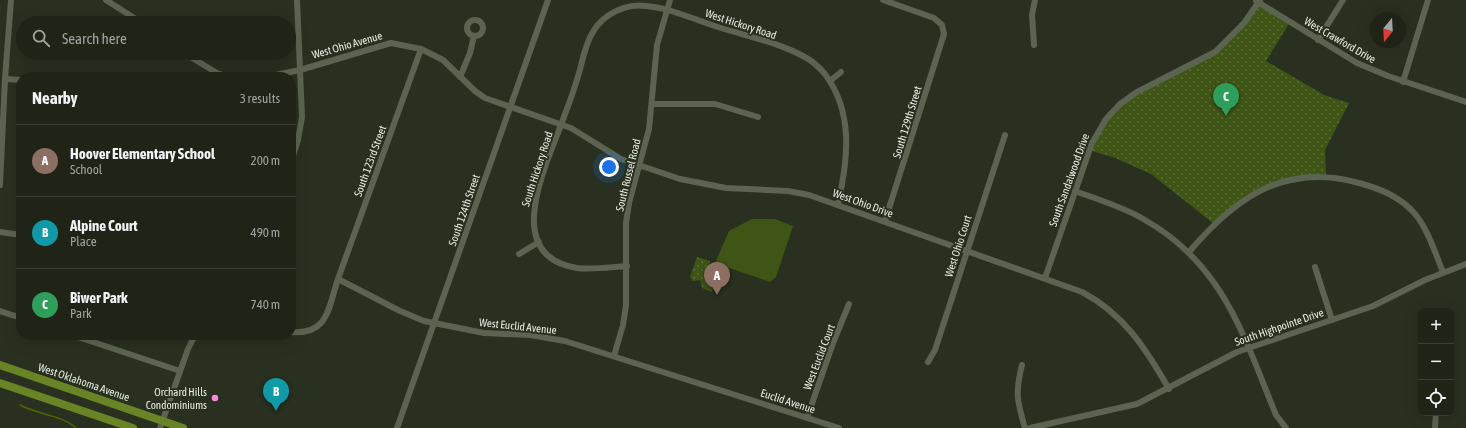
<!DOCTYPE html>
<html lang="en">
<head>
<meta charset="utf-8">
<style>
  body { margin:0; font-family:"Asap Condensed",sans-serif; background:#272c20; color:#f1f3f6 }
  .controls { position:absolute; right:12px; bottom:12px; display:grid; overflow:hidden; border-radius:8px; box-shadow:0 4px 16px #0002 }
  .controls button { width:36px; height:36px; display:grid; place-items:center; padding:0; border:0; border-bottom:1px solid #3c4136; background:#1f2417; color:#f1f3f6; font:20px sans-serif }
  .compass { position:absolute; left:1370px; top:12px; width:36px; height:36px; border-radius:50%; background:#1f2417; box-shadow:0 4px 16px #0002; rotate:198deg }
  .you { position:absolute; left:609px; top:167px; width:14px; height:14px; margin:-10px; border:3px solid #fff; border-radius:50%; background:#1a73e8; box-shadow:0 0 0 6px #1a73e833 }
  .badge { display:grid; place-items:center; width:26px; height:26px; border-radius:50%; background:#1a73e8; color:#fff; font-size:13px; font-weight:700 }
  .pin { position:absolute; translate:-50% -33px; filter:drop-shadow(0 1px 2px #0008) }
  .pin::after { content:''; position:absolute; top:21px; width:14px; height:12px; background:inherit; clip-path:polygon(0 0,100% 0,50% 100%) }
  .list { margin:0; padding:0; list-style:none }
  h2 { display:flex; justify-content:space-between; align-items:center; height:52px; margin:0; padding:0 16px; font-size:17px }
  h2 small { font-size:13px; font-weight:400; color:#a1a4a1 }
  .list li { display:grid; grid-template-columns:26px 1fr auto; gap:12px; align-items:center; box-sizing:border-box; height:72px; padding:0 16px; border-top:1px solid #3c4136 }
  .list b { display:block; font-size:15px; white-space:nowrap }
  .list p { margin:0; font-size:13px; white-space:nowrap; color:#a1a4a1 }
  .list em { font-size:13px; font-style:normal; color:#a1a4a1 }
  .icon { flex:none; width:22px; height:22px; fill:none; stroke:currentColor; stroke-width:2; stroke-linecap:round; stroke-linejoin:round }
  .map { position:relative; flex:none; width:1466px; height:428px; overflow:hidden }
  .search { position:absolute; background:#1f2417; box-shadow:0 4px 16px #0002; left:16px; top:16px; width:280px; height:44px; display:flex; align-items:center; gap:10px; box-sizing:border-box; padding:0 14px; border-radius:22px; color:#a1a4a1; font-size:15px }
  .panel { position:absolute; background:#1f2417; box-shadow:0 4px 16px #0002; left:16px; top:72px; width:280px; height:268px; border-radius:16px }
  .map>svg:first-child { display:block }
  .grass { fill:#3f5515 }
  .park { fill:url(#park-dots) }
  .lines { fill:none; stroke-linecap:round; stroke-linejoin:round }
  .stream { stroke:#4a6800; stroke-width:1.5 }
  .minor { stroke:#5c6451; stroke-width:6 }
  .major { stroke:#688425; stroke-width:8 }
  .poi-dot { fill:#fd86e2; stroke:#29301f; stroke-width:1.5 }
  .labels { text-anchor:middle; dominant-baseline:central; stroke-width:4; stroke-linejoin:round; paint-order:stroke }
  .street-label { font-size:11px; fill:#e7ece1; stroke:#29301f }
  .poi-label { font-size:11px; fill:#e7ece1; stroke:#29301f; text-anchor:end }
</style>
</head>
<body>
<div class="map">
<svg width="1466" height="428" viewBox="0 0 1466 428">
  <defs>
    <pattern id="park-dots" width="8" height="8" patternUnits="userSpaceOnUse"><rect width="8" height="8" fill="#3f5515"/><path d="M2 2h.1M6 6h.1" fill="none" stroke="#5b6e37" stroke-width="1.8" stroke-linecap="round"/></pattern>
  </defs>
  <rect width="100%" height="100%" fill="#29301f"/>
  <polygon class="grass" points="752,219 775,219 793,226 776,277 770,282 715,263 729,231"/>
  <g class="park">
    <polygon points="1258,2 1290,22 1266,61 1324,95 1349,103 1325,150 1326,177 1268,187 1214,224 1151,174 1115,158 1089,150 1098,131 1120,104 1215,52"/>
    <polygon points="697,257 710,261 709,269 718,271 712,292 702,288 700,280 693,281 690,277"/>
  </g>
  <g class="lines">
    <path class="stream" d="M 20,405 C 36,414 62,415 76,428"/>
    <g class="minor">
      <polyline points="106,0 142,23"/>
      <polyline points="883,0 934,18 942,25 944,34 885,221"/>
      <polyline points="1256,1 1357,63 1388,76 1466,102"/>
      <circle cx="475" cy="28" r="8"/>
      <polyline points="1318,40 1343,0"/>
      <polyline points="1034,45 1032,15 1035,0"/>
      <polyline points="184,53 217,73 229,77"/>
      <path d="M 266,77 L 300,70 L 391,43 L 421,49 L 443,60 L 475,91 L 485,98 L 571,128 L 621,159 L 680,179 L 726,188 L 788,191 L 809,195 L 1082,292 C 1124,314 1146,349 1169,389"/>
      <polyline points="460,77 470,53 474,36"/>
      <polyline points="5,79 21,80"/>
      <polyline points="830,81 841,72"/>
      <polyline points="1403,82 1428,0"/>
      <polyline points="652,104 715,104 758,117"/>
      <polyline points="291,162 298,140 302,117 297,0"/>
      <polyline points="0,185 5,79 11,0"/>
      <path d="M 1075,191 C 1099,200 1124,207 1145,220 C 1224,265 1244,337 1276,415 L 1286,428"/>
      <polyline points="0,232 21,235"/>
      <path d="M 1189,252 C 1235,198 1284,162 1359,183 C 1381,189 1401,197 1416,215 C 1429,232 1435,253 1443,272"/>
      <polyline points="519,254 539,242"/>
      <path d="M 627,266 C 611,267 593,270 577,268 C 497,255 550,159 565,114 C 570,101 575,87 579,73 C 585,51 588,29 609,15 C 620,8 633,4 646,6 C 671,8 695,20 718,27 C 746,36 777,42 803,56 C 811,60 819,67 825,74 C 854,113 848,160 838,204"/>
      <polyline points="1315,267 1332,320"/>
      <polyline points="1045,278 1092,143 1106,119 1120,104 1137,92 1215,52 1244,23 1260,0"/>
      <polyline points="338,279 421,49"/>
      <polyline points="0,311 21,318"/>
      <path d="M 291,332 C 329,335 328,308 338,279 L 400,311 L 424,321 L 484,333 L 530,335 L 565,341 L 839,428"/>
      <polyline points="72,335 180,371"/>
      <polyline points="614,356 623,325 626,305 626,223 629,203 649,129 657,45 670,0"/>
      <polyline points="928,362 935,350 1005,135"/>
      <path d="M 1022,365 C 1015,393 1017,401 1025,428"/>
      <polyline points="807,418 833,343 849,304"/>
      <polyline points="160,428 188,349 195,335"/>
      <polyline points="397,428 548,0"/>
      <polyline points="1030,428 1137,404 1237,352 1373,306 1425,280 1466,264"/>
      <polyline points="1435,428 1436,413"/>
    </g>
    <g class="major">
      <polyline points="0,365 183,428"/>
      <polyline points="0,383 133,428"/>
    </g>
  </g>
  <circle class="poi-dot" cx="215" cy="398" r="4"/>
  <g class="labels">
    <g class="street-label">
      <text transform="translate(741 24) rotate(18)">West Hickory Road</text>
      <text transform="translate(1340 40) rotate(30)">West Crawford Drive</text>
      <text transform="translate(347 45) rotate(-16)">West Ohio Avenue</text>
      <text transform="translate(907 122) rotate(-73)">South 129th Street</text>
      <text transform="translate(370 161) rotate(-70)">South 123rd Street</text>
      <text transform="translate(537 169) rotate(-72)">South Hickory Road</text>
      <text transform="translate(628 175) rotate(-76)">South Russel Road</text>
      <text transform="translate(1069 180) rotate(-70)">South Sandalwood Drive</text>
      <text transform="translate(863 203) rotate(20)">West Ohio Drive</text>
      <text transform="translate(464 210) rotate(-71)">South 124th Street</text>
      <text transform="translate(958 246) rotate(-72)">West Ohio Court</text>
      <text transform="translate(518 326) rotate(6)">West Euclid Avenue</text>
      <text transform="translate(1279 327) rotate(-19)">South Highpointe Drive</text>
      <text transform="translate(819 357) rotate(-69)">West Euclid Court</text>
      <text transform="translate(84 382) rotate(19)">West Oklahoma Avenue</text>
      <text transform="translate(788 401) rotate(18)">Euclid Avenue</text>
    </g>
    <g class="poi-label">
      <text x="207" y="392">Orchard Hills<tspan x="207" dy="13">Condominiums</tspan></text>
    </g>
  </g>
</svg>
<div class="controls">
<button>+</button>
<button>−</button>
<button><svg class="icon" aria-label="locate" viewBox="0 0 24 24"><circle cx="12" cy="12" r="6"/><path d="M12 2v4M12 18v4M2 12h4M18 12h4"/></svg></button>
</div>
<svg class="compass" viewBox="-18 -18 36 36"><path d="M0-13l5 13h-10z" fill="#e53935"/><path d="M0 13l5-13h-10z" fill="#a1a4a1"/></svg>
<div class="you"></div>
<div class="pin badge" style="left:717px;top:295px;background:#8d6e63">A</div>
<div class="pin badge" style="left:276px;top:411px;background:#0f9aa8">B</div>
<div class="pin badge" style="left:1226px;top:116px;background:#2e9e5b">C</div>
<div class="search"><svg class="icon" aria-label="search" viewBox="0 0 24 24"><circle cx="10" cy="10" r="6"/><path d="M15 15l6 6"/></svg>Search here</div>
<section class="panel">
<h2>Nearby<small>3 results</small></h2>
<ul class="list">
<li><span class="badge" style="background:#8d6e63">A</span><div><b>Hoover Elementary School</b><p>School</p></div><em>200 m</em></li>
<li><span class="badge" style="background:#0f9aa8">B</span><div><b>Alpine Court</b><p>Place</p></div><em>490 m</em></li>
<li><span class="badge" style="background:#2e9e5b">C</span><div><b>Biwer Park</b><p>Park</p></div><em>740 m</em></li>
</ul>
</section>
</div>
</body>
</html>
